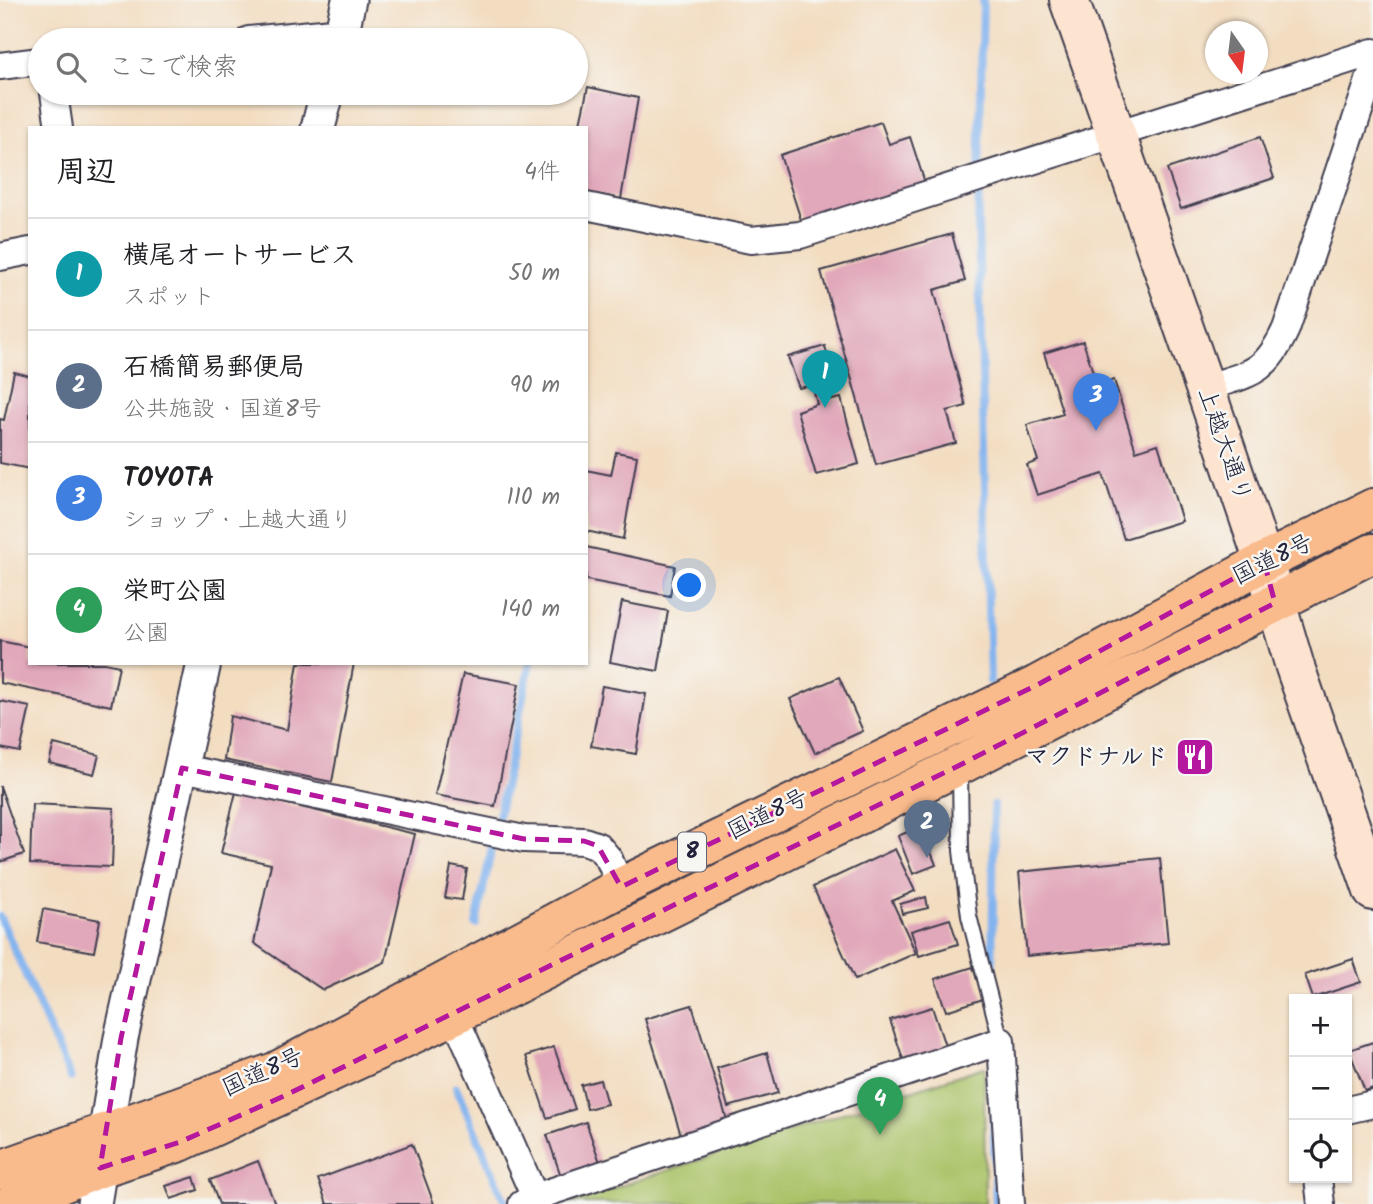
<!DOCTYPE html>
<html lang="ja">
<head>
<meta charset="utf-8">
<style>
  body { margin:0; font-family:Kalam,"Klee One",sans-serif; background:#f2f2f2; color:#202124 }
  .controls { position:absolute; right:21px; bottom:21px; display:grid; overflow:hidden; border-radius:0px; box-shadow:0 2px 5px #0004 }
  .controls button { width:63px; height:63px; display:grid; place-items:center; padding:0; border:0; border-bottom:2px solid #e0e0e0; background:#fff; color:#202124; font:35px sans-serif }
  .compass { position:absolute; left:1205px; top:21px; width:63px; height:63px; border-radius:50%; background:#fff; box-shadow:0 2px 5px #0004; rotate:166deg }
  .you { position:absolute; left:690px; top:586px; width:24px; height:24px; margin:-18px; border:5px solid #fff; border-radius:50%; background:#1a73e8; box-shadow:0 0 0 10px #1a73e833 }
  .badge { display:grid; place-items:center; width:46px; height:46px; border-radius:50%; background:#b5179e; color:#fff; font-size:23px; font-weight:700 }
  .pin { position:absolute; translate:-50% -58px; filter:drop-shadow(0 2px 4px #0008) }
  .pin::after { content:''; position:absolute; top:37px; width:24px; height:21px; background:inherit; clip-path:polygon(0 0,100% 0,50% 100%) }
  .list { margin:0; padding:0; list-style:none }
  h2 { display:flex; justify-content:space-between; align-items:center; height:91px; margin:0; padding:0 28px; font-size:30px }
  h2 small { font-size:23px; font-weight:400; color:#757577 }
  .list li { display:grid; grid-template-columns:46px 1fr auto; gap:21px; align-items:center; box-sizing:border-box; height:112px; padding:0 28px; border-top:2px solid #e0e0e0 }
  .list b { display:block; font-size:26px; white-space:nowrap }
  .list p { margin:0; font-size:23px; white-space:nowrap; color:#757577 }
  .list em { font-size:23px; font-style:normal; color:#757577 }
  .icon { flex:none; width:38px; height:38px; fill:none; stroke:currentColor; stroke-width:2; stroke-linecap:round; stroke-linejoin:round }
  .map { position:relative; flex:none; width:1373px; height:1204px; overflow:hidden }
  .search { position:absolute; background:#fff; box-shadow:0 2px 5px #0004; left:28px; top:28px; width:560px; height:77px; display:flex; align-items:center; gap:18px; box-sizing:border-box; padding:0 24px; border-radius:38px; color:#757577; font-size:26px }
  .panel { position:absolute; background:#fff; box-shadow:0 2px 5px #0004; left:28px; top:126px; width:560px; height:539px; border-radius:0px }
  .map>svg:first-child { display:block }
  .green { fill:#aac368; stroke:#667252; stroke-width:2 }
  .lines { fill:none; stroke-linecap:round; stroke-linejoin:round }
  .stream { stroke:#83b4ef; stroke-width:8 }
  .building { fill:#e1a7ba }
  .service-casing { stroke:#413e4f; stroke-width:18 }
  .minor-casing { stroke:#413e4f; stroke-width:30 }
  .tertiary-casing { stroke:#413e4f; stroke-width:37 }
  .secondary-casing { stroke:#413e4f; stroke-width:42 }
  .trunk-casing { stroke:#413e4f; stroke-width:42 }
  .service { stroke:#fff; stroke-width:14 }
  .minor { stroke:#fff; stroke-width:26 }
  .tertiary { stroke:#fff; stroke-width:33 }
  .secondary { stroke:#fde4d1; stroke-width:38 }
  .trunk { stroke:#fabb8c; stroke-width:38 }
  .marked { fill:none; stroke:#b5179e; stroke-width:5; stroke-dasharray:14 9; stroke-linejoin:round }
  .labels { text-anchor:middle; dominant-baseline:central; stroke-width:5; stroke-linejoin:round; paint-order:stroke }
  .shield { fill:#f6f6f2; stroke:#626272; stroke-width:2 }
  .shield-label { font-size:23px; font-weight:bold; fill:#22223b }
  .street-label { font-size:24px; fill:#22223b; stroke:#f6f6f2 }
  .poi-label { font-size:24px; font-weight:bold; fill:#22223b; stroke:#f6f6f2; text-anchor:end }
</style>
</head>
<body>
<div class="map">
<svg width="1373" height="1204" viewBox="0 0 1373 1204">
  <rect width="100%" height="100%" fill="#f6f6f2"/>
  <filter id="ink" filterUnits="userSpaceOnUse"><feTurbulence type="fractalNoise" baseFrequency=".0143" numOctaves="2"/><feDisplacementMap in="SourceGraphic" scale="14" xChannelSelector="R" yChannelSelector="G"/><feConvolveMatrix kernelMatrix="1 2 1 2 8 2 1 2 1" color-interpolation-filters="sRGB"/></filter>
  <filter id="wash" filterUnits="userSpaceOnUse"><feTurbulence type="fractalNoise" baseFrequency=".00686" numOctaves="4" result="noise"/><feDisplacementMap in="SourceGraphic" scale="28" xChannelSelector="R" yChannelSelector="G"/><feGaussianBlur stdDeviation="1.57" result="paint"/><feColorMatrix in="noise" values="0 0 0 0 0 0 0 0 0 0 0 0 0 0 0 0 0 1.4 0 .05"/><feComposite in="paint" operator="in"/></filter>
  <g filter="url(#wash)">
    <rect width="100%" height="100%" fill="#f3ddc1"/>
    <polygon class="green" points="984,1067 985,1204 568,1203"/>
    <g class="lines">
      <g class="stream">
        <polyline points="983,0 978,223 990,681"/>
        <polyline points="0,917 71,1078"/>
        <polyline points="476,924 530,663"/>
        <polyline points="992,987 994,805"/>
        <polyline points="456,1087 506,1204"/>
        <polyline points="993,1116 996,1204"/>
      </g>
    </g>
    <g id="blocks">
      <g class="building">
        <polygon points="588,87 638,98 621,199 586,192 586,128 579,128"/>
        <polygon points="881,122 889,144 910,137 925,183 802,223 780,155"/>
        <polygon points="1260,137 1274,178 1181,209 1167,169"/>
        <polygon points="952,234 965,281 934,290 966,406 947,411 956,443 876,465 821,271"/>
        <polygon points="1083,341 1097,385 1114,380 1136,451 1158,444 1182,521 1124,539 1103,474 1037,495 1027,465 1038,461 1027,425 1063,414 1044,353"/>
        <polygon points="825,346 834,379 826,381 832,400 841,398 859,464 816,475 797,411 817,404 812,385 799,388 788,357"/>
        <polygon points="14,372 30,376 30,469 0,463 0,419 4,420"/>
        <polygon points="616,452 637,456 623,539 586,531 586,470 611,475"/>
        <polygon points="586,547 675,566 670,596 586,580"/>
        <polygon points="622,602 668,611 658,671 610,662"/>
        <polygon points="0,641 30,647 30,663 105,663 119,666 111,706 0,683"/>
        <polygon points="298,663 354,663 332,782 224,760 230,716 287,730"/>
        <polygon points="463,674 519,684 495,806 435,795"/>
        <polygon points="839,677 863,731 815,753 790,699"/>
        <polygon points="602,686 646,694 636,754 591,746"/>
        <polygon points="0,701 30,707 20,752 0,748"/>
        <polygon points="54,744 99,755 94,774 49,763"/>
        <polygon points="0,786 24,854 0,862"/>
        <polygon points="236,792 415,834 385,962 323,990 254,943 271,864 221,853"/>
        <polygon points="32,804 114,808 112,867 30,864"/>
        <polygon points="921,826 936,865 913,874 898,836"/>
        <polygon points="895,849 915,891 892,901 916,953 855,980 813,887"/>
        <polygon points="1160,858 1168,943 1027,956 1019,872"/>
        <polygon points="451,866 467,869 462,900 445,898"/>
        <polygon points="926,897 928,908 902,914 900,904"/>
        <polygon points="43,909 100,920 94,952 37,942"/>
        <polygon points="950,919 958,944 919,956 911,931"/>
        <polygon points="1353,959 1361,982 1313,998 1305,975"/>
        <polygon points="973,967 983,999 946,1011 935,979"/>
        <polygon points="692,1005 731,1133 685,1148 645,1019"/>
        <polygon points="932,1007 948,1055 906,1068 890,1020"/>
        <polygon points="1373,1042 1373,1088 1365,1091 1349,1050"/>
        <polygon points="554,1047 575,1109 547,1118 526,1056"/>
        <polygon points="767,1053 778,1093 728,1107 717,1068"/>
        <polygon points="600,1080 607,1104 587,1109 581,1085"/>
        <polygon points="586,1122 604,1174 565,1188 547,1135"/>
        <polygon points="412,1144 434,1204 327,1204 318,1179"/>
        <polygon points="258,1161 275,1204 219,1204 210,1180"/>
        <polygon points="194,1177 198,1190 171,1199 166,1186"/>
      </g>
    </g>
  </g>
  <g filter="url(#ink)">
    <use href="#blocks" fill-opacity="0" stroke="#413e4f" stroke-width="2"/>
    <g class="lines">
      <g class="service-casing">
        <polyline id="service" points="960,767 961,851 969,916 1001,1041"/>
      </g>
      <g class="minor-casing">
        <g id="minor">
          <polyline points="249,40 343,31"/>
          <polyline points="0,66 40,61"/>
          <polyline points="54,93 59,128"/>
          <polyline points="586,206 751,240 800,235 1373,52"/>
          <polyline points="0,257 30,251"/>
          <path d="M 1205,388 C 1250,373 1265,375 1286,329 L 1373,69"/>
          <polyline points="182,768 524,839 584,841 598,846 609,859 621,887"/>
          <polyline points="454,1015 538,1204"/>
          <polyline points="1347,1110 1373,1104"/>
          <polyline points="1318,1178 1321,1204"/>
          <polyline points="522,1204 535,1197 1001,1041 1011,1204"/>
        </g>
      </g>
      <g class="tertiary-casing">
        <g id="tertiary">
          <polyline points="340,40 349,0"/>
          <polyline points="318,128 327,93"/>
          <polyline points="94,1204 121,1038 204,663"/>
        </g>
      </g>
      <g class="secondary-casing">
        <polyline id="secondary" points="1069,0 1205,388 1264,562 1295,667 1373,891"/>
      </g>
      <g class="trunk-casing">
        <g id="trunk">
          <polyline points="0,1170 275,1072 621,887 1037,685 1264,562 1373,508"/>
          <polyline points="12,1204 100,1168 180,1142 454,1015 960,765 1373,553"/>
        </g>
      </g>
      <use href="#service" class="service"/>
      <use href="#minor" class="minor"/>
      <use href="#tertiary" class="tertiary"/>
      <use href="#secondary" class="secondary"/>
      <use href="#trunk" class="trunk"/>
    </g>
  </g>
  <path class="marked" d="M 1264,562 L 1275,603 L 960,765 L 284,1096 L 180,1142 L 100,1168 L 121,1038 L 182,768 L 524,839 L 584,841 L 598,846 L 621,887 L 1037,685 Z"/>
  <defs>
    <g id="restaurant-square" transform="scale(2.0125)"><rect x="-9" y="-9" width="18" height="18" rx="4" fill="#b5179e" stroke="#f6f6f2"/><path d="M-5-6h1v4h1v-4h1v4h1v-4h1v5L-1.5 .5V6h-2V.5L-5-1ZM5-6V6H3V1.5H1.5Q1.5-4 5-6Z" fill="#fff"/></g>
  </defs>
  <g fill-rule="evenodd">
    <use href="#restaurant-square" x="1195" y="757"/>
  </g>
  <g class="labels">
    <rect class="shield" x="678" y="832.5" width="28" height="39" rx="5"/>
    <g class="shield-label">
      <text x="692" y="852">8</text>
    </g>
    <g class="street-label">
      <text transform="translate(1224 445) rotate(71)">上越大通り</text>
      <text transform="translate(1273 560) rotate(-26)">国道8号</text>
      <text transform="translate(768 815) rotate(-26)">国道8号</text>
      <text transform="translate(263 1073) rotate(-24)">国道8号</text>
    </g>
    <g class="poi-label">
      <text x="1168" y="757">マクドナルド</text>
    </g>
  </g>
</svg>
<div class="controls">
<button>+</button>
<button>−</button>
<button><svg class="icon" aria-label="locate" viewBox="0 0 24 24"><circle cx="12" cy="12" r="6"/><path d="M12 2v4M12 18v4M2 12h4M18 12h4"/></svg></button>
</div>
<svg class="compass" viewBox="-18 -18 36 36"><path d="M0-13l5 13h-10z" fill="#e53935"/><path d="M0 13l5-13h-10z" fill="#757577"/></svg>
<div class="you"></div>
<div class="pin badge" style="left:825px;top:408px;background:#0f9aa8">1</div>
<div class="pin badge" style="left:927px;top:858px;background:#5c6f8a">2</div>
<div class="pin badge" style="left:1096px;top:431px;background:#3f7fe0">3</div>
<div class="pin badge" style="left:880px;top:1135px;background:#2e9e5b">4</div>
<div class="search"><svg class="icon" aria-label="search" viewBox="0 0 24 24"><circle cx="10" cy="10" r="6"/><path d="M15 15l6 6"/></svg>ここで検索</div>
<section class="panel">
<h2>周辺<small>4件</small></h2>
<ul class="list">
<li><span class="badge" style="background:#0f9aa8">1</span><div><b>横尾オートサービス</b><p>スポット</p></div><em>50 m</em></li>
<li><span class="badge" style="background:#5c6f8a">2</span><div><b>石橋簡易郵便局</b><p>公共施設 · 国道8号</p></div><em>90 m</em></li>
<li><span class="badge" style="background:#3f7fe0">3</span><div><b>TOYOTA</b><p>ショップ · 上越大通り</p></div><em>110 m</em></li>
<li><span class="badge" style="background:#2e9e5b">4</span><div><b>栄町公園</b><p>公園</p></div><em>140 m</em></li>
</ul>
</section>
</div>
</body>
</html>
